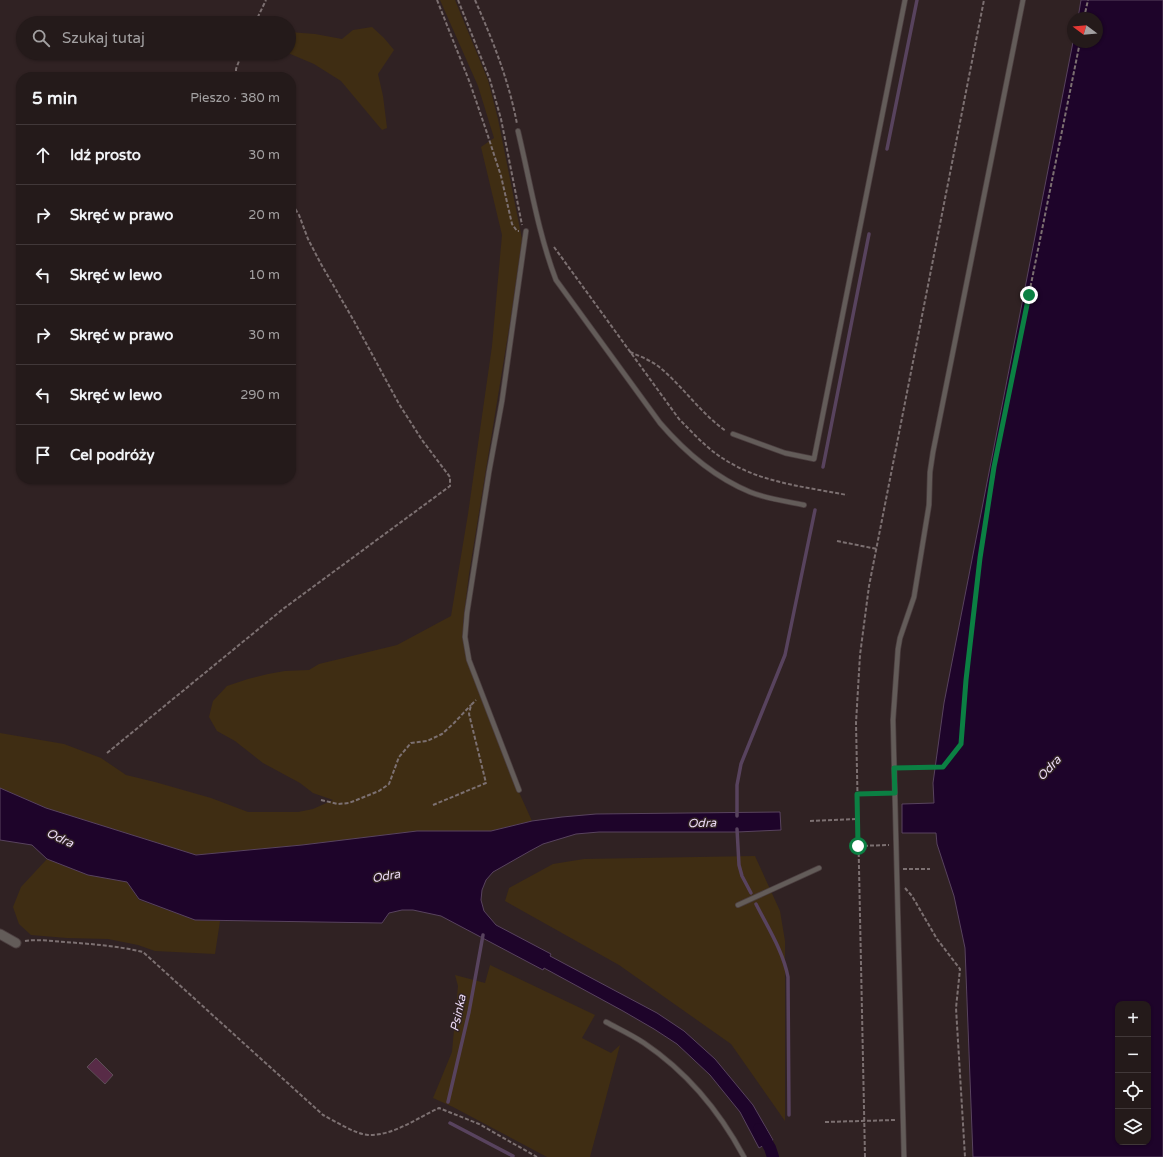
<!DOCTYPE html>
<html lang="pl">
<head>
<meta charset="utf-8">
<style>
  body { margin:0; font-family:"Varela Round",sans-serif; background:#2c2323; color:#f1f3f6 }
  .controls { position:absolute; right:12px; bottom:12px; display:grid; overflow:hidden; border-radius:8px; box-shadow:0 1px 3px #0004 }
  .controls button { width:36px; height:36px; display:grid; place-items:center; padding:0; border:0; border-bottom:1px solid #413839; background:#241a1a; color:#f1f3f6; font:20px sans-serif }
  .compass { position:absolute; left:1067px; top:12px; width:36px; height:36px; border-radius:50%; background:#241a1a; box-shadow:0 1px 3px #0004; rotate:286deg }
  .stop { position:absolute; width:12px; height:12px; margin:-9px; border:3px solid #0b8043; border-radius:50%; background:#fff }
  .stop.end { background:#0b8043; border-color:#fff; box-shadow:0 1px 4px #0008 }
  .list { margin:0; padding:0; list-style:none }
  h2 { display:flex; justify-content:space-between; align-items:center; height:52px; margin:0; padding:0 16px; font-size:17px }
  h2 small { font-size:13px; font-weight:400; color:#a3a1a2 }
  .list li { display:grid; grid-template-columns:26px 1fr auto; gap:12px; align-items:center; box-sizing:border-box; height:60px; padding:0 16px; border-top:1px solid #413839 }
  .list b { display:block; font-size:15px; white-space:nowrap }
  .list em { font-size:13px; font-style:normal; color:#a3a1a2 }
  .icon { flex:none; width:22px; height:22px; fill:none; stroke:currentColor; stroke-width:2; stroke-linecap:round; stroke-linejoin:round }
  .map { position:relative; flex:none; width:1163px; height:1157px; overflow:hidden }
  .search { position:absolute; background:#241a1a; box-shadow:0 1px 3px #0004; left:16px; top:16px; width:280px; height:44px; display:flex; align-items:center; gap:10px; box-sizing:border-box; padding:0 14px; border-radius:22px; color:#a3a1a2; font-size:15px }
  .panel { position:absolute; background:#241a1a; box-shadow:0 1px 3px #0004; left:16px; top:72px; width:280px; height:412px; border-radius:16px }
  .map>svg:first-child { display:block }
  .green { fill:#3f2d13 }
  .water { fill:#1e042a; stroke:#58435e; fill-rule:evenodd }
  .lines { fill:none; stroke-linecap:round; stroke-linejoin:round }
  .stream { stroke:#58435e; stroke-width:3.5 }
  .canal { stroke:#1e042a; stroke-width:12 }
  .building { fill:#582b47; stroke:#5c4e56 }
  .lane-casing { stroke:#4c3f40; stroke-width:6 }
  .street-casing { stroke:#4c3f40; stroke-width:11 }
  .path { stroke:#7c7071; stroke-width:2; stroke-dasharray:4 2; stroke-linecap:butt }
  .lane { stroke:#635c59; stroke-width:4.5 }
  .street { stroke:#635c59; stroke-width:9 }
  .route { stroke:#0b8043; stroke-width:5 }
  .labels { text-anchor:middle; dominant-baseline:central; stroke-width:3; stroke-linejoin:round; paint-order:stroke }
  .water-label { font-size:12px; font-style:italic; fill:#eddbf7; stroke:#302223 }
</style>
</head>
<body>
<div class="map">
<svg width="1163" height="1157" viewBox="0 0 1163 1157">
  <rect width="100%" height="100%" fill="#302223"/>
  <g class="green">
    <polygon points="440,0 455,0 488,80 498,119 522,239 511,316 469,574 463,623 464,639 484,702 508,768 532,821 491,831 417,831 302,845 196,855 46,808 0,788 0,733 64,744 101,758 126,775 155,782 211,798 248,812 298,812 313,809 333,800 313,793 300,783 263,763 235,741 217,731 209,717 213,701 227,686 248,679 268,674 285,671 309,670 319,664 397,645 451,616 468,514 492,346 502,235 481,147 494,138 478,86"/>
    <polygon points="372,27 384,38 394,50 378,74 383,96 387,128 382,130 341,81 314,64 288,53 289,53 289,32 315,34 342,39 353,30"/>
    <polygon points="755,856 780,911 785,941 785,1121 731,1044 619,965 505,901 509,888 553,864 584,859"/>
    <polygon points="47,859 88,875 127,882 139,900 195,920 220,921 215,954 155,951 138,945 108,939 67,938 31,935 19,924 13,907 21,887"/>
    <polygon points="490,965 595,1015 582,1038 611,1053 620,1045 590,1157 547,1157 453,1107 433,1098 452,1052 458,986 455,975 485,983"/>
  </g>
  <g class="water">
    <path d="M 1081,0 L 1163,0 L 1163,1157 L 973,1157 L 965,948 L 954,896 L 937,844 L 936,833 L 902,833 L 902,804 L 934,803 L 933,783 L 944,703 L 1073,42 L 1097,42 L 1097,18 L 1078,18 ZM 1118,1004 L 1148,1004 L 1148,1142 L 1118,1142 Z"/>
    <polygon points="0,788 46,808 196,855 302,845 417,831 491,831 532,821 562,817 596,814 780,812 781,830 737,832 599,832 576,834 543,844 530,851 493,872 486,880 482,890 481,900 484,911 496,925 551,954 550,956 657,1013 684,1031 715,1059 753,1105 773,1140 759,1148 740,1112 710,1075 677,1044 654,1029 623,1011 544,968 543,970 441,916 413,910 402,910 389,913 382,923 195,920 139,899 127,882 88,875 47,859 32,845 0,840"/>
  </g>
  <g class="lines">
    <g class="stream">
      <polyline points="887,149 917,0"/>
      <polyline points="823,467 869,234"/>
      <polyline points="737,816 737,785 741,764 785,655 815,510"/>
      <polyline points="737,829 739,865 742,876 751,893"/>
      <path d="M 756,904 C 768,928 783,951 788,977 L 789,1115"/>
      <polyline points="448,1102 469,1012 483,935"/>
      <polyline points="450,1123 513,1156 512,1157"/>
    </g>
    <polyline class="canal" points="759,1129 770,1148 773,1157"/>
  </g>
  <polygon class="building" points="96,1058 113,1075 105,1084 87,1067"/>
  <g class="lines">
    <g class="lane-casing">
      <g id="lane">
        <path d="M 518,131 C 530,181 538,233 556,280 L 660,423 C 685,452 714,477 750,492 C 767,499 786,501 804,505"/>
        <polyline points="733,434 785,453 814,459 905,0"/>
        <polyline points="519,790 469,660 465,637 467,613 489,472 502,401 526,231"/>
        <polyline points="738,905 819,868"/>
        <path d="M 606,1022 C 619,1029 632,1035 644,1043 C 687,1072 720,1112 744,1157"/>
        <polyline points="904,1157 893,720 898,649 900,638 914,597 929,505 930,472 933,452 1023,0"/>
      </g>
    </g>
    <g class="street-casing">
      <polyline id="street" points="0,934 16,943"/>
    </g>
    <g class="path">
      <polyline points="437,0 470,83 487,133 501,176 512,224 517,231 519,231"/>
      <polyline points="458,0 490,80 501,119 522,225"/>
      <path d="M 475,0 C 493,41 509,81 517,124"/>
      <polyline points="1084,18 1088,0"/>
      <polyline points="255,23 266,0"/>
      <polyline points="236,77 236,69 242,53"/>
      <path d="M 554,247 L 679,419 C 694,434 708,450 727,461 C 763,483 806,487 847,495"/>
      <path d="M 630,352 C 639,356 650,360 658,366 C 683,386 700,413 726,431"/>
      <polyline points="837,541 877,549"/>
      <polyline points="107,753 283,609 450,486 450,477 422,440 399,404 354,321 321,264 308,239 299,215 291,202"/>
      <polyline points="901,768 943,767 961,744 966,680 980,558 994,467 1080,42"/>
      <polyline points="857,794 888,793"/>
      <polyline points="321,800 338,804 349,803 379,791 389,784 399,757 411,743 427,741 442,734 454,723 471,705"/>
      <polyline points="433,805 486,783 469,714 471,705 476,700"/>
      <polyline points="810,821 858,819"/>
      <polyline points="858,846 889,845"/>
      <polyline points="903,869 930,869"/>
      <polyline points="905,888 912,896 937,939 960,969 956,1008 965,1157"/>
      <path d="M 25,941 C 38,939 52,941 65,942 C 92,944 118,946 143,952 L 323,1115 C 335,1121 355,1134 368,1135 C 393,1136 417,1118 439,1108 L 479,1124 L 537,1157"/>
      <polyline points="825,1122 895,1120"/>
      <polyline points="865,1157 856,723 860,655 869,586 984,0"/>
    </g>
    <use href="#lane" class="lane"/>
    <use href="#street" class="street"/>
  </g>
  <g class="lines">
    <polyline class="route" points="858,846 857,794 895,793 894,768 943,767 961,744 966,680 980,558 994,467 1029,295"/>
  </g>
  <g class="labels">
    <g class="water-label">
      <text transform="translate(1049 768) rotate(-47)">Odra</text>
      <text transform="translate(702 823) rotate(-1)">Odra</text>
      <text transform="translate(60 838) rotate(25)">Odra</text>
      <text transform="translate(386 876) rotate(-10)">Odra</text>
      <text transform="translate(458 1013) rotate(-78)">Psinka</text>
    </g>
  </g>
</svg>
<div class="controls">
<button>+</button>
<button>−</button>
<button><svg class="icon" aria-label="locate" viewBox="0 0 24 24"><circle cx="12" cy="12" r="6"/><path d="M12 2v4M12 18v4M2 12h4M18 12h4"/></svg></button>
<button><svg class="icon" aria-label="layers" viewBox="0 0 24 24"><path d="M12 4l9 5-9 5-9-5zM3 14l9 5 9-5"/></svg></button>
</div>
<svg class="compass" viewBox="-18 -18 36 36"><path d="M0-13l5 13h-10z" fill="#e53935"/><path d="M0 13l5-13h-10z" fill="#a3a1a2"/></svg>
<div class="stop" style="left:858px;top:846px"></div>
<div class="stop end" style="left:1029px;top:295px"></div>
<div class="search"><svg class="icon" aria-label="search" viewBox="0 0 24 24"><circle cx="10" cy="10" r="6"/><path d="M15 15l6 6"/></svg>Szukaj tutaj</div>
<section class="panel">
<h2>5 min<small>Pieszo · 380 m</small></h2>
<ul class="list">
<li><svg class="icon" aria-label="ahead" viewBox="0 0 24 24"><path d="M12 20V5M6 11l6-6 6 6"/></svg><div><b>Idź prosto</b></div><em>30 m</em></li>
<li><svg class="icon" aria-label="right" viewBox="0 0 24 24"><path d="M7 20v-9h11M14 6l5 5-5 5"/></svg><div><b>Skręć w prawo</b></div><em>20 m</em></li>
<li><svg class="icon" aria-label="left" viewBox="0 0 24 24"><path d="M17 20v-9H6M10 6l-5 5 5 5"/></svg><div><b>Skręć w lewo</b></div><em>10 m</em></li>
<li><svg class="icon" aria-label="right" viewBox="0 0 24 24"><path d="M7 20v-9h11M14 6l5 5-5 5"/></svg><div><b>Skręć w prawo</b></div><em>30 m</em></li>
<li><svg class="icon" aria-label="left" viewBox="0 0 24 24"><path d="M17 20v-9H6M10 6l-5 5 5 5"/></svg><div><b>Skręć w lewo</b></div><em>290 m</em></li>
<li><svg class="icon" aria-label="arrive" viewBox="0 0 24 24"><path d="M6 21V4h12l-3 4 3 4H6"/></svg><div><b>Cel podróży</b></div></li>
</ul>
</section>
</div>
</body>
</html>
